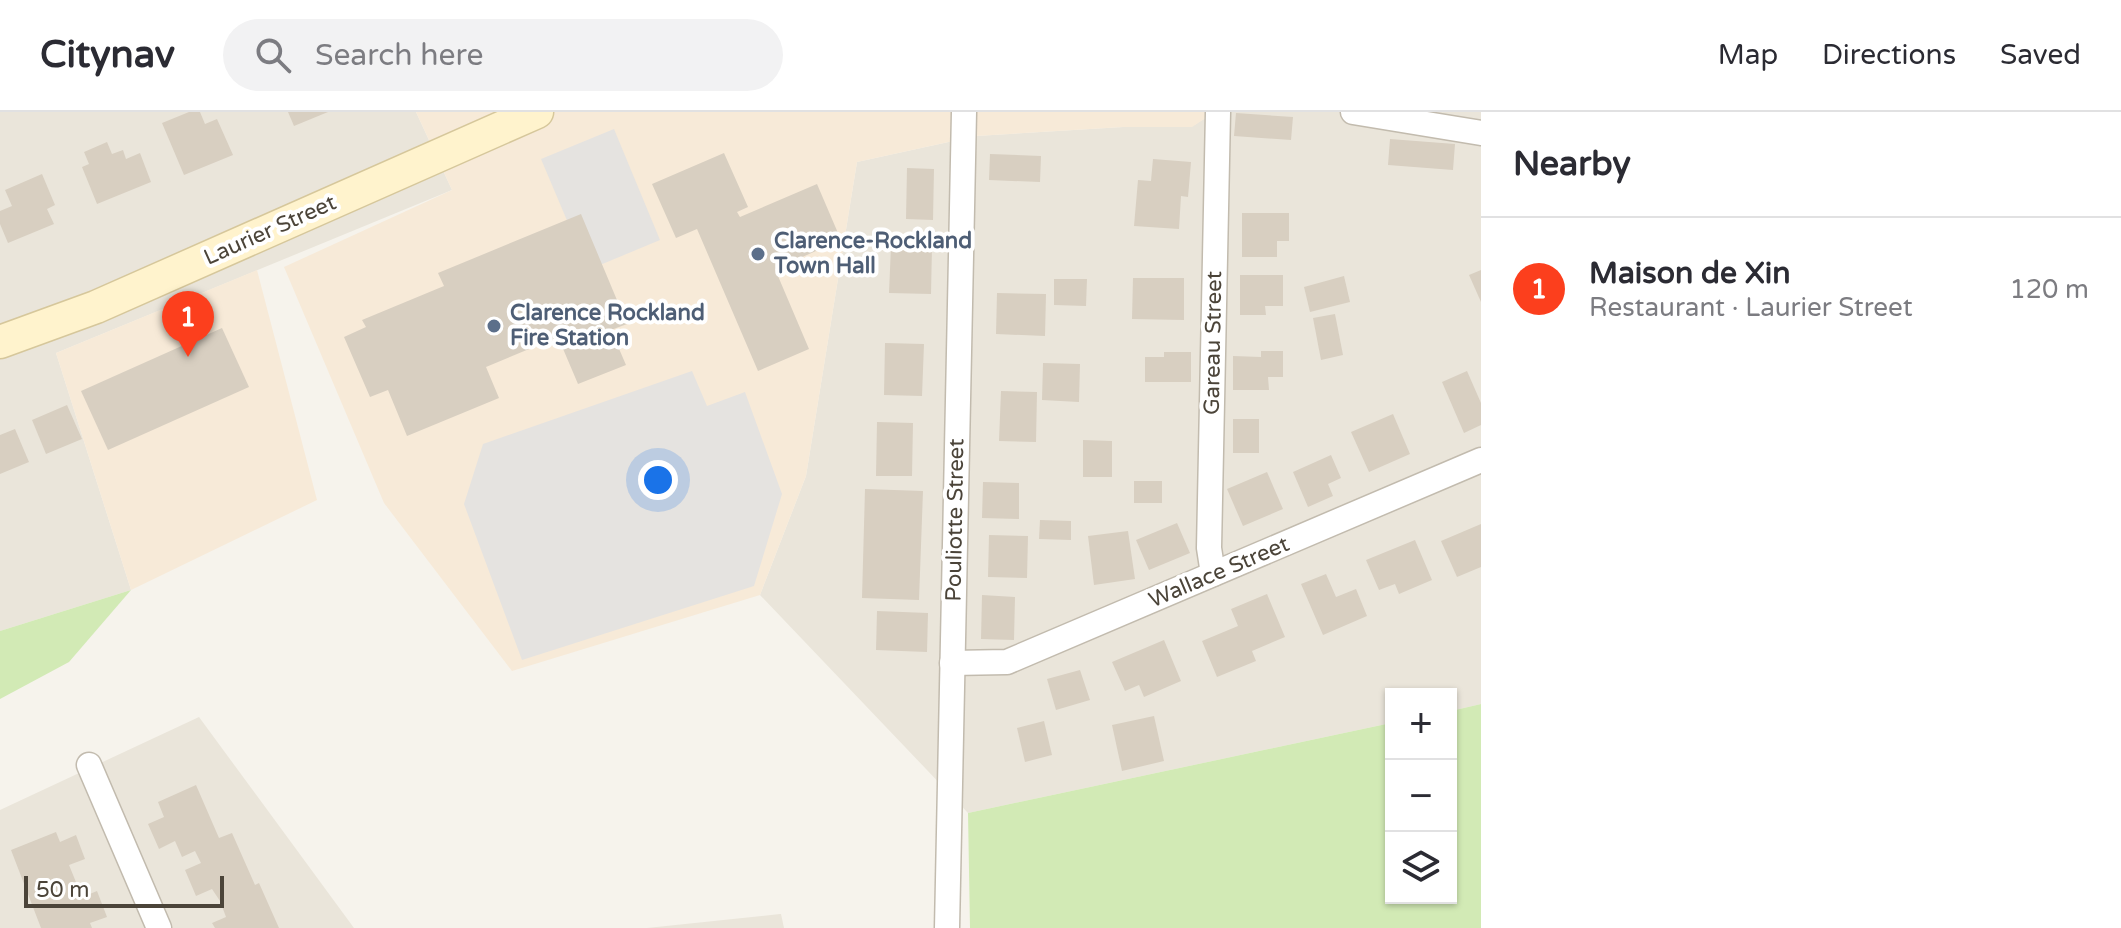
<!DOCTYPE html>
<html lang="en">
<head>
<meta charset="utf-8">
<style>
  body { margin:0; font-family:"Varela Round",sans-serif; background:#f2f2f3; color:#2b2b33 }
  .controls { position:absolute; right:24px; bottom:24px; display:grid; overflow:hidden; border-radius:0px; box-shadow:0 2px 6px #0004 }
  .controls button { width:72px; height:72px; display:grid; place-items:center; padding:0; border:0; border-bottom:2px solid #e1e1e2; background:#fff; color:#2b2b33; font:40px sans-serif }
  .scale { position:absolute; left:24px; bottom:20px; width:200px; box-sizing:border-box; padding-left:8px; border:4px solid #4b4439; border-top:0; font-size:22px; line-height:28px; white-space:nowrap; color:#4b4439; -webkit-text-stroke:6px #fff; paint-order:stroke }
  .you { position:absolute; left:658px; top:368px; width:28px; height:28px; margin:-20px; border:6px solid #fff; border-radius:50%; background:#1a73e8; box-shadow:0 0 0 12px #1a73e833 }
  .badge { display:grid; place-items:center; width:52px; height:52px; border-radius:50%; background:#fc3f1d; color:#fff; font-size:26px; font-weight:700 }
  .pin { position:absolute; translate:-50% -66px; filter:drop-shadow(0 2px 4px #0008) }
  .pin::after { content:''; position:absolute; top:42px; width:28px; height:24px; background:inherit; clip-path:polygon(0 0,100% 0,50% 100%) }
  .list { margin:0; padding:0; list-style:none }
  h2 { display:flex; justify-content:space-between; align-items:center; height:104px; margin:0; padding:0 32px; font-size:34px }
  h2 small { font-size:26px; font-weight:400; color:#7c7c81 }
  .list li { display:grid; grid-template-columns:52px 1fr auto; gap:24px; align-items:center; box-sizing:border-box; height:144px; padding:0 32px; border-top:2px solid #e1e1e2 }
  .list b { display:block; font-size:30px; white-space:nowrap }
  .list p { margin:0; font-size:26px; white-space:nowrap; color:#7c7c81 }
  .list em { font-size:26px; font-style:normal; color:#7c7c81 }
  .icon { flex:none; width:44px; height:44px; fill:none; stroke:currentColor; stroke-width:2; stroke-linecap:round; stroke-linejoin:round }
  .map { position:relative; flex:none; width:1481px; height:816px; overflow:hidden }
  header { display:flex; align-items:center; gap:48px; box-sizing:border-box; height:112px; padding:0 40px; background:#fff; border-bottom:2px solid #e1e1e2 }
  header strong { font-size:38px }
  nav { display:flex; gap:44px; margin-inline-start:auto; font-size:28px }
  .search { width:560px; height:72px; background:#f2f2f3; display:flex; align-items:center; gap:20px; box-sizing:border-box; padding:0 28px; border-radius:44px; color:#7c7c81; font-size:30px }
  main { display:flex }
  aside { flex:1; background:#fff }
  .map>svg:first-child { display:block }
  .residential { fill:#eae5da }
  .commercial { fill:#f7ead8 }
  .green { fill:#d2eab5 }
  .parking { fill:#e5e3e0 }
  .building { fill:#d8cfc1 }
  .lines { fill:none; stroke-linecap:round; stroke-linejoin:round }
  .minor-casing { stroke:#c2bbae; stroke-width:27 }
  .secondary-casing { stroke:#d6c79b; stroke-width:35 }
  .minor { stroke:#fff; stroke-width:24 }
  .secondary { stroke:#fff3cd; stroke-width:32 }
  .service-dot { fill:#5c6f8a; stroke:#fff; stroke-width:3 }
  .labels { text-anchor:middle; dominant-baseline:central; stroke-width:8; stroke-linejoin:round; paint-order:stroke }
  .street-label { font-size:22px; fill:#4b4439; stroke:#fff }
  .service-label { font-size:22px; font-weight:bold; fill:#4e5e75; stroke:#fff; text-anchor:start }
</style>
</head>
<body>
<header>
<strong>Citynav</strong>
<div class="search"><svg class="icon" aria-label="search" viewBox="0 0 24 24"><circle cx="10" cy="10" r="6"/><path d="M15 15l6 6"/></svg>Search here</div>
<nav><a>Map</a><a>Directions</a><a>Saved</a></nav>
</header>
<main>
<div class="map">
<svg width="1481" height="816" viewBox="0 0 1481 816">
  <rect width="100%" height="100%" fill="#f6f3ec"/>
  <g class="residential">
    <polygon points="0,0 416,0 452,78 56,241 131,478 0,519"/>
    <polygon points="1215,0 1481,0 1481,592 1451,599 1451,582 1391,582 1391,611 968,701 760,483 806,364 857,50 976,24 1123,15 1191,15"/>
    <polygon points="199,605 354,816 0,816 0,698"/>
    <polygon points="781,802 784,816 647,816 780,802"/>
  </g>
  <g class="commercial">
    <polygon points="416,0 1215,0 1192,15 1123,15 976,24 857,50 806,364 760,483 512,559 384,391 284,155 452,78"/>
    <polygon points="257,158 317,388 131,478 56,241"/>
  </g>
  <g class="green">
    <polygon points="131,478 69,550 0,587 0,519"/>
    <polygon points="1481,592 1481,816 970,816 968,701 1391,611 1391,786 1451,786 1451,599"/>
  </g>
  <g class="parking">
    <polygon points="614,17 660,128 588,158 541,47"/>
    <polygon points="692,259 707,294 745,280 782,382 754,474 522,548 464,392 483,332"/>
  </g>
  <g class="building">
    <polygon points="189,0 200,0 205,12 217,7 233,43 184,63 162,11"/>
    <polygon points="288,0 328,0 294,14"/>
    <polygon points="1236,1 1293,5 1291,28 1234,24"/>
    <polygon points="1390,27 1455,32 1453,58 1388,53"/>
    <polygon points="107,30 112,42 123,38 126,47 140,41 151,70 97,92 82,55 89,52 84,40"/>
    <polygon points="724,41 748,95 737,100 740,105 817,72 841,128 775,157 809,237 758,259 697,117 676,126 652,72"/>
    <polygon points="990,42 1041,44 1040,70 989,68"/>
    <polygon points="1153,47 1191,50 1188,85 1181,84 1179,117 1134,114 1138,68 1151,69"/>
    <polygon points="907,56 934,57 933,108 906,107"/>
    <polygon points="42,62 55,93 47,97 54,112 8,131 0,112 0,99 12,94 5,78"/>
    <polygon points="1242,101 1289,101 1289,129 1277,129 1277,145 1242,145"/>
    <polygon points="581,102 627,212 611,218 626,253 578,272 558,225 486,255 499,286 407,324 388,278 370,285 344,225 366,215 362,208 444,174 438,161"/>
    <polygon points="891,134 932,135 931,182 889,181"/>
    <polygon points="1481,158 1481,190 1469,163"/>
    <polygon points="1240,163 1283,163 1283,194 1265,194 1266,203 1240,203"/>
    <polygon points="1344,164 1350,190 1310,200 1304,175"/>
    <polygon points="1133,166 1184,166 1184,208 1132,207"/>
    <polygon points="1054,167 1087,167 1086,194 1054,193"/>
    <polygon points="997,181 1046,182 1045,224 996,222"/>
    <polygon points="1335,202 1343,243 1321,248 1313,206"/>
    <polygon points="222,216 249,275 108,338 81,279"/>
    <polygon points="885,231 924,232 922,284 884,283"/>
    <polygon points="1261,239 1283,239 1283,265 1268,265 1269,278 1233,278 1233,244 1261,245"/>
    <polygon points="1164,240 1191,240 1191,270 1145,270 1145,245 1164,245"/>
    <polygon points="1043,251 1080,252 1079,290 1042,288"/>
    <polygon points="1467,259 1481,291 1481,313 1464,321 1442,270"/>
    <polygon points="1001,279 1037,280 1036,330 999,329"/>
    <polygon points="67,293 82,327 46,342 32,308"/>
    <polygon points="1393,302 1410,342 1369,360 1351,320"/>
    <rect x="1233" y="307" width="26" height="34"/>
    <polygon points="877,310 913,311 912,364 876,364"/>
    <polygon points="15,317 29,350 0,362 0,323"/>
    <polygon points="1083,328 1112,329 1112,365 1083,365"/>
    <polygon points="1331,343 1341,366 1328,372 1333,384 1308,395 1293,360"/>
    <polygon points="1267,360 1283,397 1243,414 1227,377"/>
    <rect x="1134" y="369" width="28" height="22"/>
    <polygon points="983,370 1019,371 1019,407 982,406"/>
    <polygon points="865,377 923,379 919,488 862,486"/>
    <polygon points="1040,408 1071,409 1071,428 1039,427"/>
    <polygon points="1177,411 1190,441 1149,458 1136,428"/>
    <polygon points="1481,412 1481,455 1457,465 1441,429"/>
    <polygon points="1128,419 1135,467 1094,473 1088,424"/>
    <polygon points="989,423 1028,424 1027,466 988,465"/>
    <polygon points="1415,428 1432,468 1399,482 1395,472 1379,478 1366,448"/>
    <polygon points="1326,462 1336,485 1356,477 1367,504 1323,523 1301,472"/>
    <polygon points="1267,482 1285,525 1252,539 1256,549 1217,565 1202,529 1238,514 1231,497"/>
    <polygon points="982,483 1015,485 1014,528 981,527"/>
    <polygon points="877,499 928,501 927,540 876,538"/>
    <polygon points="1164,528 1181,569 1144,585 1139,573 1125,579 1112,550"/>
    <polygon points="1080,558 1090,588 1056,598 1047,567"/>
    <polygon points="1154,604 1164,649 1122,659 1112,613"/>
    <polygon points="1044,609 1052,643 1025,650 1017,616"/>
    <polygon points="196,673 219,726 232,721 255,773 259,771 279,816 215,816 212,811 226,805 220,789 212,777 196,784 185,758 201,751 195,739 182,745 175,729 159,737 148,712 164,705 158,690"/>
    <polygon points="56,720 60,730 76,723 85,747 69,753 78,775 76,776 80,786 97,779 107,805 90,811 92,816 41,816 11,738"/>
  </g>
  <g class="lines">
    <g class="minor-casing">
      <g id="minor">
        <polyline points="1353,0 1481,21"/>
        <polyline points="1213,462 1209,436 1218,0"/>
        <polyline points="952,551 1007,550 1481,348"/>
        <polyline points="89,653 159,816"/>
        <polyline points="947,816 964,0"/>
      </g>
    </g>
    <g class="secondary-casing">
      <polyline id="secondary" points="0,230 96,195 537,0"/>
    </g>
    <use href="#minor" class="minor"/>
    <use href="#secondary" class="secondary"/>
  </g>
  <g class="service-dot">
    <circle cx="758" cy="142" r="8"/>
    <circle cx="494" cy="214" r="8"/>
  </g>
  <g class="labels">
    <g class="street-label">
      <text transform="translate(270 118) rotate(-24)">Laurier Street</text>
      <text transform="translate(1213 231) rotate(-89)">Gareau Street</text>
      <text transform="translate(955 408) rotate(-89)">Pouliotte Street</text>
      <text transform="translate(1219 460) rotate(-23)">Wallace Street</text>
    </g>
    <g class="service-label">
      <text x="774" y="129">Clarence-Rockland<tspan x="774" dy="25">Town Hall</tspan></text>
      <text x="510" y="201">Clarence Rockland<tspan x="510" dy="25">Fire Station</tspan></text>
    </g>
  </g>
</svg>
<div class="controls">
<button>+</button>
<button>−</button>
<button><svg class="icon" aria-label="layers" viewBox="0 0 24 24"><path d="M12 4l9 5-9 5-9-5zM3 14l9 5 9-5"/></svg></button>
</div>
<div class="scale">50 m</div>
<div class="you"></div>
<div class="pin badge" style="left:188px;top:245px">1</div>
</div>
<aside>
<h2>Nearby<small></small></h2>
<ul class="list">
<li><span class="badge">1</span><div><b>Maison de Xin</b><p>Restaurant · Laurier Street</p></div><em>120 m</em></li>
</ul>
</aside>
</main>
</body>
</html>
